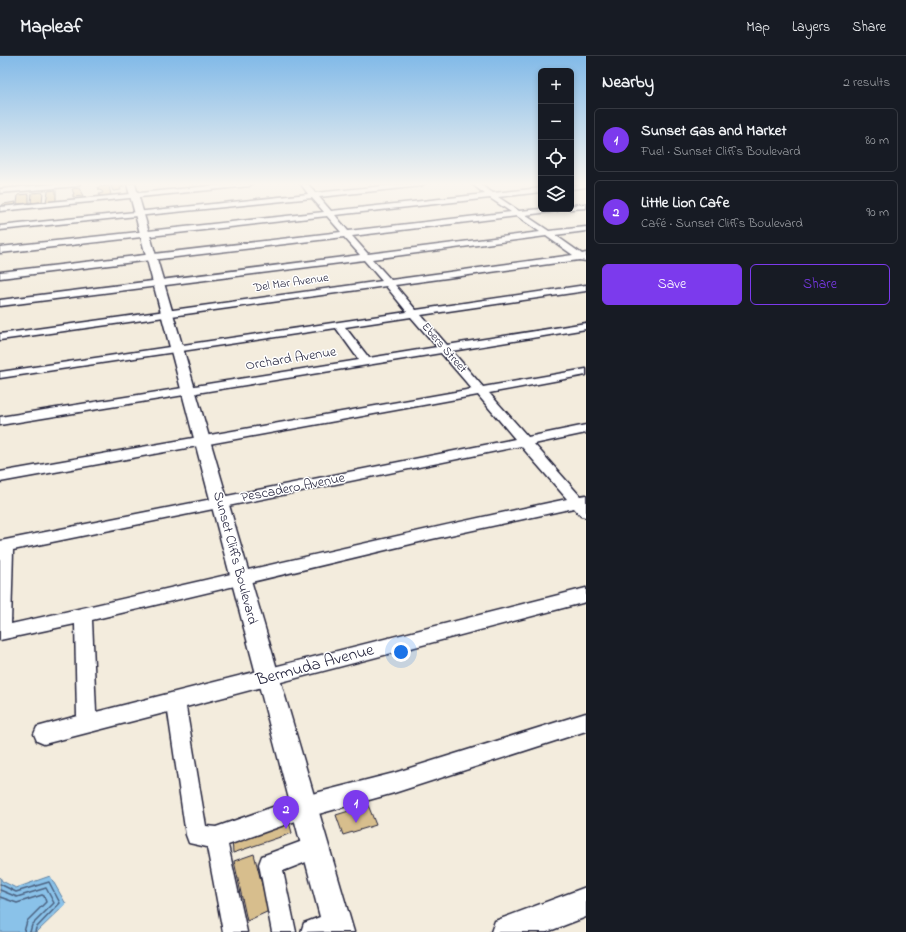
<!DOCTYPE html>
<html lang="en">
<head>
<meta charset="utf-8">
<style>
  body { margin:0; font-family:"Indie Flower",sans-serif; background:#20242c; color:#f1f3f6 }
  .controls { position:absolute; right:12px; top:12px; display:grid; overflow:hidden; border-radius:6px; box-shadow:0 2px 6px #0003 }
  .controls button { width:36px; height:36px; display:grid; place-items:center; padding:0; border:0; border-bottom:1px solid #363941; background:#171b24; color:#f1f3f6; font:20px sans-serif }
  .you { position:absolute; left:401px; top:596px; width:14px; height:14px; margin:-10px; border:3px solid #fff; border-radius:50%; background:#1a73e8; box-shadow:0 0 0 6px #1a73e833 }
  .badge { display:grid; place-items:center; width:26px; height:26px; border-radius:50%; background:#7c3aed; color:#fff; font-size:13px; font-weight:700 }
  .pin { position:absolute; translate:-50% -33px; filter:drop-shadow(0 1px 2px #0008) }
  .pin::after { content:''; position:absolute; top:21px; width:14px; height:12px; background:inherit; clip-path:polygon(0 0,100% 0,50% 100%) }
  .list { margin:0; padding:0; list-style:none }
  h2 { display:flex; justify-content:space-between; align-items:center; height:52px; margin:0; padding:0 16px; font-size:17px }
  h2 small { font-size:13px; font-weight:400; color:#9ea1a6 }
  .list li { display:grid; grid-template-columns:26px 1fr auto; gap:12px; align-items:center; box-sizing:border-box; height:64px; margin:0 8px 8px; padding:0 8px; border:1px solid #363941; border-radius:6px }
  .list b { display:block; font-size:15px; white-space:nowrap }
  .list p { margin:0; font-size:13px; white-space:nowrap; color:#9ea1a6 }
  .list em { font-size:13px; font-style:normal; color:#9ea1a6 }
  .actions { display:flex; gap:8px; padding:12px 16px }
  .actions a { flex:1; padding:9px 0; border:1px solid #7c3aed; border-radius:6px; text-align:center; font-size:14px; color:#7c3aed }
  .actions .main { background:#7c3aed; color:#fff }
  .icon { flex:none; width:22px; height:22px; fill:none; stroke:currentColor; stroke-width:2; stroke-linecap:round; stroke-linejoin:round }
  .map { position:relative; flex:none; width:586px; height:876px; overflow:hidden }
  header { display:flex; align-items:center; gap:24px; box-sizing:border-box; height:56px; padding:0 20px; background:#171b24; border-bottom:1px solid #363941 }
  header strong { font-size:19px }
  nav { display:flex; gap:22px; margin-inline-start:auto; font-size:14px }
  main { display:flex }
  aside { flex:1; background:#171b24 }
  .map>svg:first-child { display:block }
  .water { fill:#8ac2e9; stroke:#6082a3 }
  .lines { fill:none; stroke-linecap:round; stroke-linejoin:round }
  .shore { stroke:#4c6281; stroke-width:1.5 }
  .building { fill:#d7be8d; stroke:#22223b }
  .minor-casing { stroke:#22223b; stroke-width:3 }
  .major-casing { stroke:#22223b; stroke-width:3 }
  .minor { fill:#fff; fill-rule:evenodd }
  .major { fill:#fff; fill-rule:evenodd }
  .labels { text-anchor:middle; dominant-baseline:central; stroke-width:3; stroke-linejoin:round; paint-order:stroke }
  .far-street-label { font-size:12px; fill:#22223b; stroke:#fff }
  .street-label { font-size:14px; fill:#22223b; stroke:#fff }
  .near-street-label { font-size:17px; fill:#22223b; stroke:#fff }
</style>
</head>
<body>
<header>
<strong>Mapleaf</strong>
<nav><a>Map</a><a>Layers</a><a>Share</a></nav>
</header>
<main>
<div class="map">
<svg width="586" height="876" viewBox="0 0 586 876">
  <rect width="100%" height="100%" fill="#f3ecdd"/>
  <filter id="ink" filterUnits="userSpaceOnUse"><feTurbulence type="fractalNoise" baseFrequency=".025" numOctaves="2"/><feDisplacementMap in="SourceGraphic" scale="8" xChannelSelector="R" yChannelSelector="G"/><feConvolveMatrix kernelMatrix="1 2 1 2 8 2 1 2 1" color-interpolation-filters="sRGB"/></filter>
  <g filter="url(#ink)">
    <polygon class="water" points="50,820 66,848 37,876 0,876 0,821 2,825 16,832"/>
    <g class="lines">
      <g class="shore">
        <polyline points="0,828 16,836 49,826 60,847 36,872 35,876"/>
        <polyline points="0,834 17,841 46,832 54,847 32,869 30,876"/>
        <polyline points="0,841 17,847 42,839 44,840 46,846 27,865 24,876"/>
      </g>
    </g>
    <g class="building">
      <polygon points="123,128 124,131 120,131 121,134 113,135 111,129"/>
      <polygon points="109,130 111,139 100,140 99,138 103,137 102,135 99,134 98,131"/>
      <polygon points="79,132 83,140 73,141 73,138 74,138 72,133"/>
      <polygon points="56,134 56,145 46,146 48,135"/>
      <polygon points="43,136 42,146 31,147 32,137"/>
      <polygon points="29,138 29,147 17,148 18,139"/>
      <polygon points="16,146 15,150 2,151 3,148"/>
      <polygon points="368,749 376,769 343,779 336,759"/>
      <polygon points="289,766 292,777 233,797 232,783"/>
      <polygon points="254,798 269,855 247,865 234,805"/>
    </g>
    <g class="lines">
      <g class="minor-casing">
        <g id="minor">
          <polygon points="55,128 80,128 77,130 0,137 0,133"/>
          <polygon points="229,128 252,128 249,130 0,155 0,151"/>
          <path d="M 301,128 L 308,128 L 315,137 L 402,128 L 424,128 L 421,130 L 319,141 L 331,155 L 485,138 L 472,128 L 479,128 L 493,137 L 541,132 L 541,136 L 498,141 L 519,155 L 541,153 L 561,153 L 557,155 L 525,159 L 549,175 L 586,171 L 586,175 L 555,179 L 582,198 L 586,197 L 586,205 L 579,204 L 395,229 L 416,254 L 586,229 L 586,235 L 421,259 L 447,289 L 586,267 L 586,273 L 452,295 L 483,331 L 586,313 L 586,319 L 489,337 L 528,381 L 586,369 L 586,377 L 534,388 L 580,440 L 586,439 L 586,461 L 581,460 L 574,452 L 432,483 L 92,564 L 96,656 L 586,532 L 586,546 L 186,651 L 206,770 L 216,771 L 304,740 L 394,717 L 586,657 L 586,675 L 394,737 L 304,762 L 228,789 L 247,876 L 223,876 L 207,791 L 189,787 L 186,779 L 168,656 L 44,688 L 37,685 L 34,678 L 37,671 L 77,660 L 75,568 L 0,584 L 0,485 L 515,383 L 478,339 L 0,426 L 0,416 L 472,333 L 441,297 L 0,369 L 0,361 L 359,304 L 336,272 L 0,322 L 0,316 L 407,256 L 386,230 L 0,284 L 0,278 L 382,225 L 364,204 L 0,250 L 0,244 L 360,199 L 344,181 L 0,222 L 0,216 L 341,176 L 327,160 L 0,197 L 0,191 L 324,156 L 312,142 L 0,174 L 0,170 L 308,138 ZM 490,142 L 511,156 L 348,175 L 335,159 ZM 517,160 L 540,176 L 368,198 L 352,180 ZM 546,180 L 573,199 L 391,224 L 372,203 ZM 411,261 L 437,291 L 369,302 L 345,271 ZM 521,390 L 567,443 C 381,482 196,527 11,568 L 13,494 Z"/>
          <polygon points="586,128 586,131 571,133 571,129"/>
          <polygon points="586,148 586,152 571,153 570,153 571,149"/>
          <polygon points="316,780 324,783 327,791 324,799 283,815 296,876 272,876 259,808 262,800"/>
          <polygon points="336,855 344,859 348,867 344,875 301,876 304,867"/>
        </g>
      </g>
      <g class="major-casing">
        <g id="major">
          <polygon points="127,128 135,128 354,876 324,876"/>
          <polygon points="586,831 586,861 547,876 491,876 495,865"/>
        </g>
      </g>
      <use href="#minor" class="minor"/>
      <use href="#major" class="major"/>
    </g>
  </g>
  <linearGradient id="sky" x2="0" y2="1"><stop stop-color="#82bae8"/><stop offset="0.51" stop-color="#faf6f0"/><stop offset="1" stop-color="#faf6f0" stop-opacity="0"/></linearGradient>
  <rect width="586" height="251" fill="url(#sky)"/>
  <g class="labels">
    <g class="far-street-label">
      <text transform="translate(291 227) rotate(-8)">Del Mar Avenue</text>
      <text transform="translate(444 292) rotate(49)">Ebers Street</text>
    </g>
    <g class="street-label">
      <text transform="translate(291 303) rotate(-9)">Orchard Avenue</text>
      <text transform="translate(293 432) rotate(-11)">Pescadero Avenue</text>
      <text transform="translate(235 502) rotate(75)">Sunset Cliffs Boulevard</text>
    </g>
    <g class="near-street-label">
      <text transform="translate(315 609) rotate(-15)">Bermuda Avenue</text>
    </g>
  </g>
</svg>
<div class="controls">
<button>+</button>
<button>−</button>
<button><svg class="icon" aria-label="locate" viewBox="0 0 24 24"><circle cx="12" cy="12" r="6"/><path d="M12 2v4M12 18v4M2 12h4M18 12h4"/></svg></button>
<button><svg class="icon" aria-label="layers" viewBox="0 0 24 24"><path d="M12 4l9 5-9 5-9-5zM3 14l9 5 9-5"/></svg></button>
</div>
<div class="you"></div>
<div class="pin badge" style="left:356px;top:767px">1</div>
<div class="pin badge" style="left:286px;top:773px">2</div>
</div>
<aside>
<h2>Nearby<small>2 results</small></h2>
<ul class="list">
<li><span class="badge">1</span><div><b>Sunset Gas and Market</b><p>Fuel · Sunset Cliffs Boulevard</p></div><em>80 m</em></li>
<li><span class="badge">2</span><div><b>Little Lion Cafe</b><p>Café · Sunset Cliffs Boulevard</p></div><em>90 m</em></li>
</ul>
<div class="actions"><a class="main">Save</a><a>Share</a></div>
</aside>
</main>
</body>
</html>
